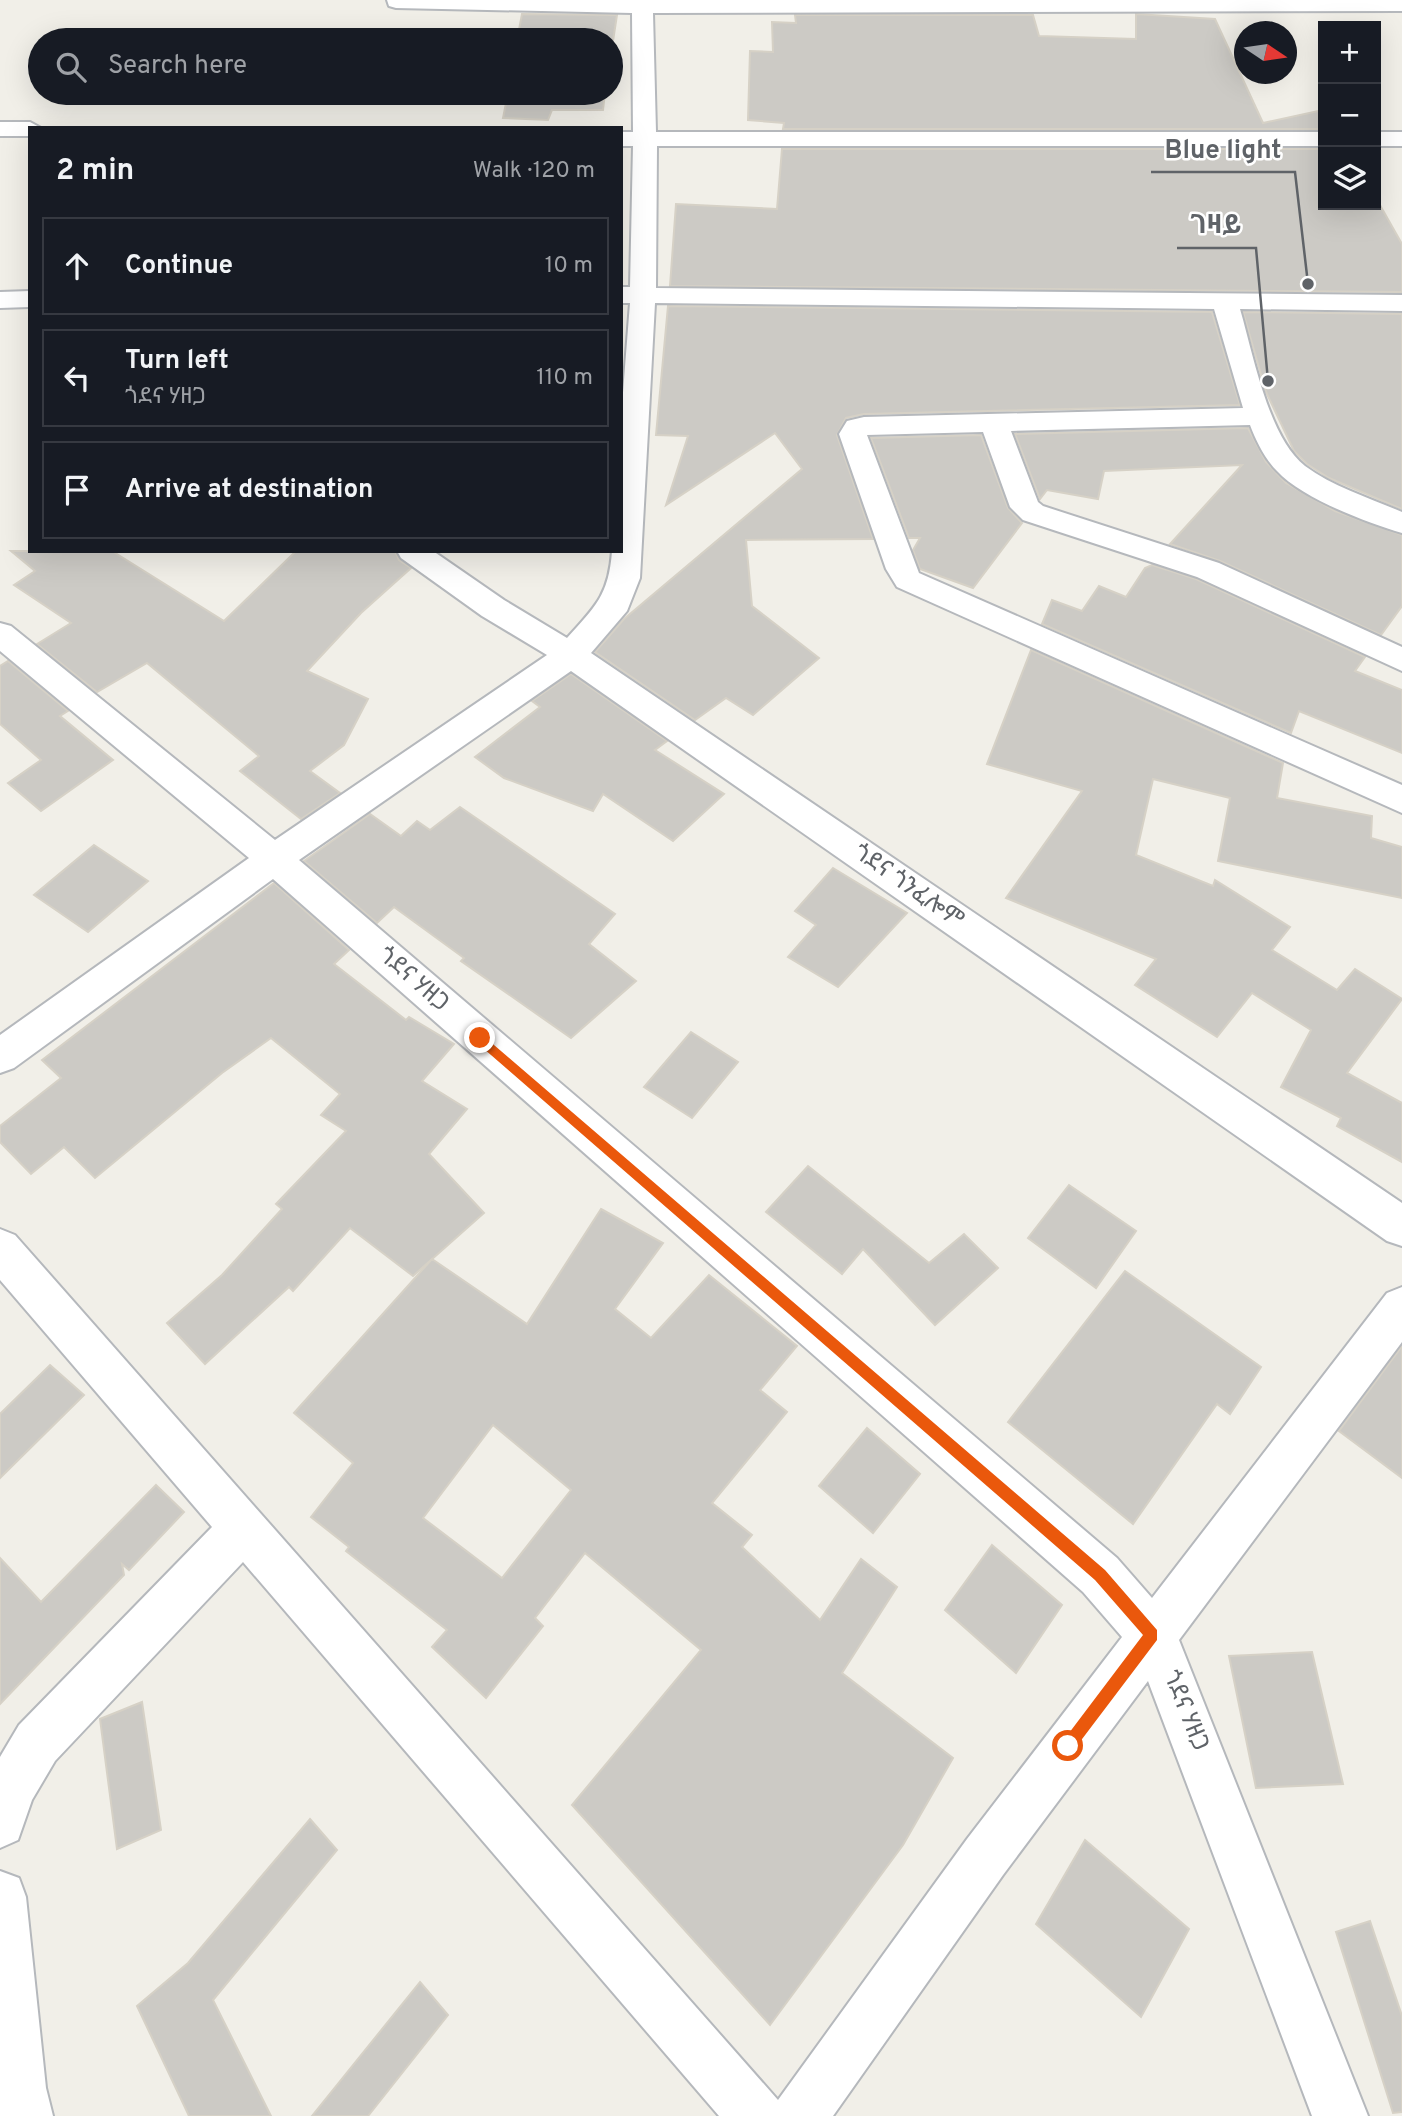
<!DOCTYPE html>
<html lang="en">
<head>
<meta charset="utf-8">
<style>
  body { margin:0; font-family:Overpass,"Noto Sans Ethiopic",sans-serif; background:#242831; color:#f1f3f6 }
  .controls { position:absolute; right:21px; top:21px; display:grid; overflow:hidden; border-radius:0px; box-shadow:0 7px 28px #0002 }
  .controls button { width:63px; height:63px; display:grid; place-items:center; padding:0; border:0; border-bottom:2px solid #363941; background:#171b24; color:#f1f3f6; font:35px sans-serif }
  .compass { position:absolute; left:1234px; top:21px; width:63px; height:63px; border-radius:50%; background:#171b24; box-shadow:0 7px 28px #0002; rotate:103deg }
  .stop { position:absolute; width:21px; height:21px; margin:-16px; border:5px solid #ea580c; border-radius:50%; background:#fff }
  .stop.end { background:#ea580c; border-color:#fff; box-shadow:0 2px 7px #0008 }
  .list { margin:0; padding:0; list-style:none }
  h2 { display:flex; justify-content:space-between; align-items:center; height:91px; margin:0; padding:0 28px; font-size:30px }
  h2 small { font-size:23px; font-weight:400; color:#9ea1a6 }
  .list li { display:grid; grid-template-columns:46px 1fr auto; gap:21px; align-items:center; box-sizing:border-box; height:98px; margin:0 14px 14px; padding:0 14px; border:2px solid #363941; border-radius:0px }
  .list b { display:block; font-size:26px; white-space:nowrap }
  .list p { margin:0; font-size:23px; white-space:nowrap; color:#9ea1a6 }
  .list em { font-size:23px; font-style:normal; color:#9ea1a6 }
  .icon { flex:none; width:38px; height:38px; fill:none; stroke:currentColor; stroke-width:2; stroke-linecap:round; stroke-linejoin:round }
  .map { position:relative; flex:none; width:1402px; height:2116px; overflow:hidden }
  .search { position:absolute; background:#171b24; box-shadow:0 7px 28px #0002; left:28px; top:28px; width:595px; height:77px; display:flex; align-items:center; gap:18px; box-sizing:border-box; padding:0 24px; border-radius:38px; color:#9ea1a6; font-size:26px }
  .panel { position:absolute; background:#171b24; box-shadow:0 7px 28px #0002; left:28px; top:126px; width:595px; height:427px; border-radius:0px }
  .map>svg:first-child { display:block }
  .building { fill:#cccac5; stroke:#d6d1c6; stroke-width:2; fill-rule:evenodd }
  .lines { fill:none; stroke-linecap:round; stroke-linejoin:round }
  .minor-casing { stroke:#b5b8bc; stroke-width:4 }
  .minor { fill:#fff; fill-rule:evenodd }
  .route { fill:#ea580c }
  .labels { text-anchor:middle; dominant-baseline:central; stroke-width:5; stroke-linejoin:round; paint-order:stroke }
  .street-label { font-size:24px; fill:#5f6368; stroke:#fff }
  .leader { fill:none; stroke:#5f6368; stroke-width:2.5 }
  .callout-dot { fill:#5f6368; stroke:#fff; stroke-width:2.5 }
  .callout-label { font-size:26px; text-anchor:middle; font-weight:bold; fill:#5f6368; stroke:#fff; stroke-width:5; stroke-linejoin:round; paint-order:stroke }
</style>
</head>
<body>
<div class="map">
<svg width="1402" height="2116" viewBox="0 0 1402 2116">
  <rect width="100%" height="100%" fill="#f1efe8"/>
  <g class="building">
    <polygon points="522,14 617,15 611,54 611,40 517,40"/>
    <polygon points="1136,14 1215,19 1263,123 1323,110 1323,129 783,129 784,123 748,120 750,51 773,52 772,22 796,23 795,15 1033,15 1039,36 1136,39"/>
    <polygon points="508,93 605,93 603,110 552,110 548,120 503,118"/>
    <polygon points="782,149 1323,149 1323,205 1376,205 1376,198 1402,244 1402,292 670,286 676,204 777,209"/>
    <polygon points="668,306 1212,312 1240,405 864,414 846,418 837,435 873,539 746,540 752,606 819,658 753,715 726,698 695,720 595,652 624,619 802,469 775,433 666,505 688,436 656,435"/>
    <polygon points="1243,312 1402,314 1402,509 1329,478 1307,464 1294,451 1266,392"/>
    <polygon points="1248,428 1266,462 1286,483 1335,511 1402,535 1402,606 1381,635 1220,561 1170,544 1242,465 1104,471 1098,499 1047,490 1040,499 1015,434"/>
    <polygon points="981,435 1008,508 1022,523 973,588 920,569 913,550 920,538 909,538 871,438"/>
    <polygon points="11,551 112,551 224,621 296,551 395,551 399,560 411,568 361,613 307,671 368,699 344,745 310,771 340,793 301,819 240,771 259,756 147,663 97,692 37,644 71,623 14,585 35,571"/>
    <polygon points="1152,565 1196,579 1365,657 1355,671 1402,690 1402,753 1299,711 1291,733 1042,624 1052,600 1082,611 1099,586 1126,597 1145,568"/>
    <polygon points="1031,650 1283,763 1277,798 1372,816 1371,838 1402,847 1402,898 1218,861 1230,798 1153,779 1136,855 1213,886 1215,880 1290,927 1272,950 1337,990 1355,969 1402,999 1347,1073 1402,1103 1402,1162 1337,1126 1341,1118 1281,1087 1311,1030 1252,993 1217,1037 1135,985 1156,959 1006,898 1082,791 987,764"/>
    <polygon points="8,661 68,711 60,716 113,760 41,811 8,783 41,760 0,724 0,666"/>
    <polygon points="571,674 667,741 655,750 724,794 673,841 603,794 593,811 504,778 475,757 540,707 532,701"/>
    <polygon points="460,807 615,914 589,944 636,981 571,1038 461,961 464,958 394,907 377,923 304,861 370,814 401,836 417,821 430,830"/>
    <polygon points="94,845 148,881 88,932 34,895"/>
    <polygon points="833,868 907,913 838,987 788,957 816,925 795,911"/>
    <polygon points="274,883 349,950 334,964 406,1020 409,1017 454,1044 422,1081 467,1109 429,1154 484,1213 413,1276 350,1228 293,1291 289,1287 205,1364 167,1323 222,1275 282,1209 276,1204 346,1131 321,1115 340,1094 271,1038 222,1073 95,1178 64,1147 31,1174 0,1142 0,1126 61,1078 42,1060"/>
    <polygon points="691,1032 738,1062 692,1118 644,1087"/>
    <polygon points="808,1166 929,1263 964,1234 998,1268 935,1325 863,1249 842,1274 766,1212"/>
    <polygon points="1069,1185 1136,1231 1096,1288 1028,1238"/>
    <path d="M 601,1209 L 663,1243 L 615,1309 L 651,1338 L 709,1275 L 797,1346 L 760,1390 L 787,1412 L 712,1503 L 752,1535 L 742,1547 L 820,1620 L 861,1559 L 897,1587 L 842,1673 L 953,1758 L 903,1845 L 770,2025 L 572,1805 L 701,1650 L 585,1553 L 535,1618 L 543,1626 L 486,1698 L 432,1647 L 447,1630 L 346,1551 L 349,1547 L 311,1517 L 353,1463 L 294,1413 L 432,1259 L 527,1324 ZM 493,1425 L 571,1490 L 502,1578 L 423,1518 Z"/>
    <polygon points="1125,1271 1261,1367 1230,1414 1217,1404 1133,1524 1008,1422"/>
    <polygon points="1402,1346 1402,1478 1339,1431"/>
    <polygon points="50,1365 84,1395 0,1478 0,1414"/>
    <polygon points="867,1428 920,1474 873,1533 819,1486"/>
    <polygon points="156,1485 184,1512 129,1570 122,1564 124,1575 0,1704 0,1558 41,1602"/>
    <polygon points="992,1545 1062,1605 1016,1673 945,1610"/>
    <polygon points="1312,1652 1343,1784 1256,1788 1229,1656"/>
    <polygon points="142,1702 161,1830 117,1849 100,1719"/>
    <polygon points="310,1819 337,1850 213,2000 271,2116 189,2116 137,2006 188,1963"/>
    <polygon points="1085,1840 1189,1929 1141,2017 1036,1924"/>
    <polygon points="1370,1921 1402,2016 1402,2112 1393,2113 1336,1932"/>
    <polygon points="420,1982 448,2015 368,2116 312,2116"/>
  </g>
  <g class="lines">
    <g class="minor-casing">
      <g id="minor">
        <path d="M 387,0 L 1402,0 L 1402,11 L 653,13 L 656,132 L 1323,132 L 1323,146 L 657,146 L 656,288 L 1402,295 L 1402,311 L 1240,309 C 1253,353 1268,437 1305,466 C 1333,487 1370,498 1402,512 L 1402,533 C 1368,523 1301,498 1277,471 C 1265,459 1256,441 1250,425 L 1011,431 L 1038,502 L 1043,506 L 1219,563 L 1402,647 L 1402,671 L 1197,577 L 1023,520 L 1010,507 L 983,432 L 867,435 L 919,573 L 1402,785 L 1402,813 L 897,587 L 886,569 L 839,434 L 847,421 L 864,417 L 1243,408 L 1214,309 L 655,303 L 640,578 L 627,611 L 591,653 L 1402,1203 L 1402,1246 L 1387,1241 L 571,671 L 299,860 L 1117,1558 L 1152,1598 L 1387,1293 L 1402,1287 L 1402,1342 L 1179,1640 L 1368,2116 L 1312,2116 L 1148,1681 L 1003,1875 L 833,2116 L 719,2116 L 243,1562 L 55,1761 L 32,1800 L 18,1840 L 0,1848 L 0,1757 L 19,1725 L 212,1527 L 0,1280 L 0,1229 L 15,1235 L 778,2100 L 967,1839 L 1122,1637 L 1083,1592 L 273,879 L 14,1068 L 0,1073 L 0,1035 L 249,858 L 0,651 L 0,623 L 11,626 L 275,840 L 547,655 L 482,616 L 401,558 L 397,551 L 433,551 L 504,600 L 567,638 C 595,607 609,595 612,551 L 621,551 L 621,418 L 630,303 L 621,303 L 621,287 L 630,287 L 633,146 L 621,146 L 621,132 L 633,132 L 632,13 L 396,8 L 389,6 Z"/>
        <polygon points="0,122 30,122 41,128 30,128 30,136 0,136"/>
        <rect x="1376" y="132" width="26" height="14"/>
        <polygon points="30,291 30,307 0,308 0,292"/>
        <polygon points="0,1871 19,1878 26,1897 46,2088 53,2116 0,2116"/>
      </g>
    </g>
    <use href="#minor" class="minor"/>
  </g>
  <polygon class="route" points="480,1033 1105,1570 1157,1630 1157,1640 1073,1751 1063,1751 1063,1741 1143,1635 1095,1580 476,1042 475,1038"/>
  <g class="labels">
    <g class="street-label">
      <text transform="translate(908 887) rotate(35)">ጎደና ጎንፈሎም</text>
      <text transform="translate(413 980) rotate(41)">ጎደና ሃዘጋ</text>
      <text transform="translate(1185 1711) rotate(68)">ጎደና ሃዘጋ</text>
    </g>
  </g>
  <path class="leader" d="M1308 284L1295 172H1151M1268 381L1256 248H1177"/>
  <g class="callout-dot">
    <circle cx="1308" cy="284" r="7"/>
    <circle cx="1268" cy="381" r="7"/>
  </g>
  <g class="callout-label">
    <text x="1223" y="158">Blue light</text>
    <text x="1216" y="233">ገዛይ</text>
  </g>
</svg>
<div class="controls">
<button>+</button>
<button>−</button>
<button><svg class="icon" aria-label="layers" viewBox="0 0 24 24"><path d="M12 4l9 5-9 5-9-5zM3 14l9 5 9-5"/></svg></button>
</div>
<svg class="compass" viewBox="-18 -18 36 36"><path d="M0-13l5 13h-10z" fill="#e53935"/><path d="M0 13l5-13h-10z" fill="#9ea1a6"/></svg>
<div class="stop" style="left:1068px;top:1746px"></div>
<div class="stop end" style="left:480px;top:1038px"></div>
<div class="search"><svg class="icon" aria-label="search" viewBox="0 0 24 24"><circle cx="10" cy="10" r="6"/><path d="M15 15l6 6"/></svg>Search here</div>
<section class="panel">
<h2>2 min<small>Walk · 120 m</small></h2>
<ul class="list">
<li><svg class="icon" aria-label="ahead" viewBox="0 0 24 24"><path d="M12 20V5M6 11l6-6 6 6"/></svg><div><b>Continue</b></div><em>10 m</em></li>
<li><svg class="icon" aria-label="left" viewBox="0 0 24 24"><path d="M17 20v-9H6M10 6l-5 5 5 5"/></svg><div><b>Turn left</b><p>ጎደና ሃዘጋ</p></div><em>110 m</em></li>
<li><svg class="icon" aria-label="arrive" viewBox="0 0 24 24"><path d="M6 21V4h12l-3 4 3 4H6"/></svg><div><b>Arrive at destination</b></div></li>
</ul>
</section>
</div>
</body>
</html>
